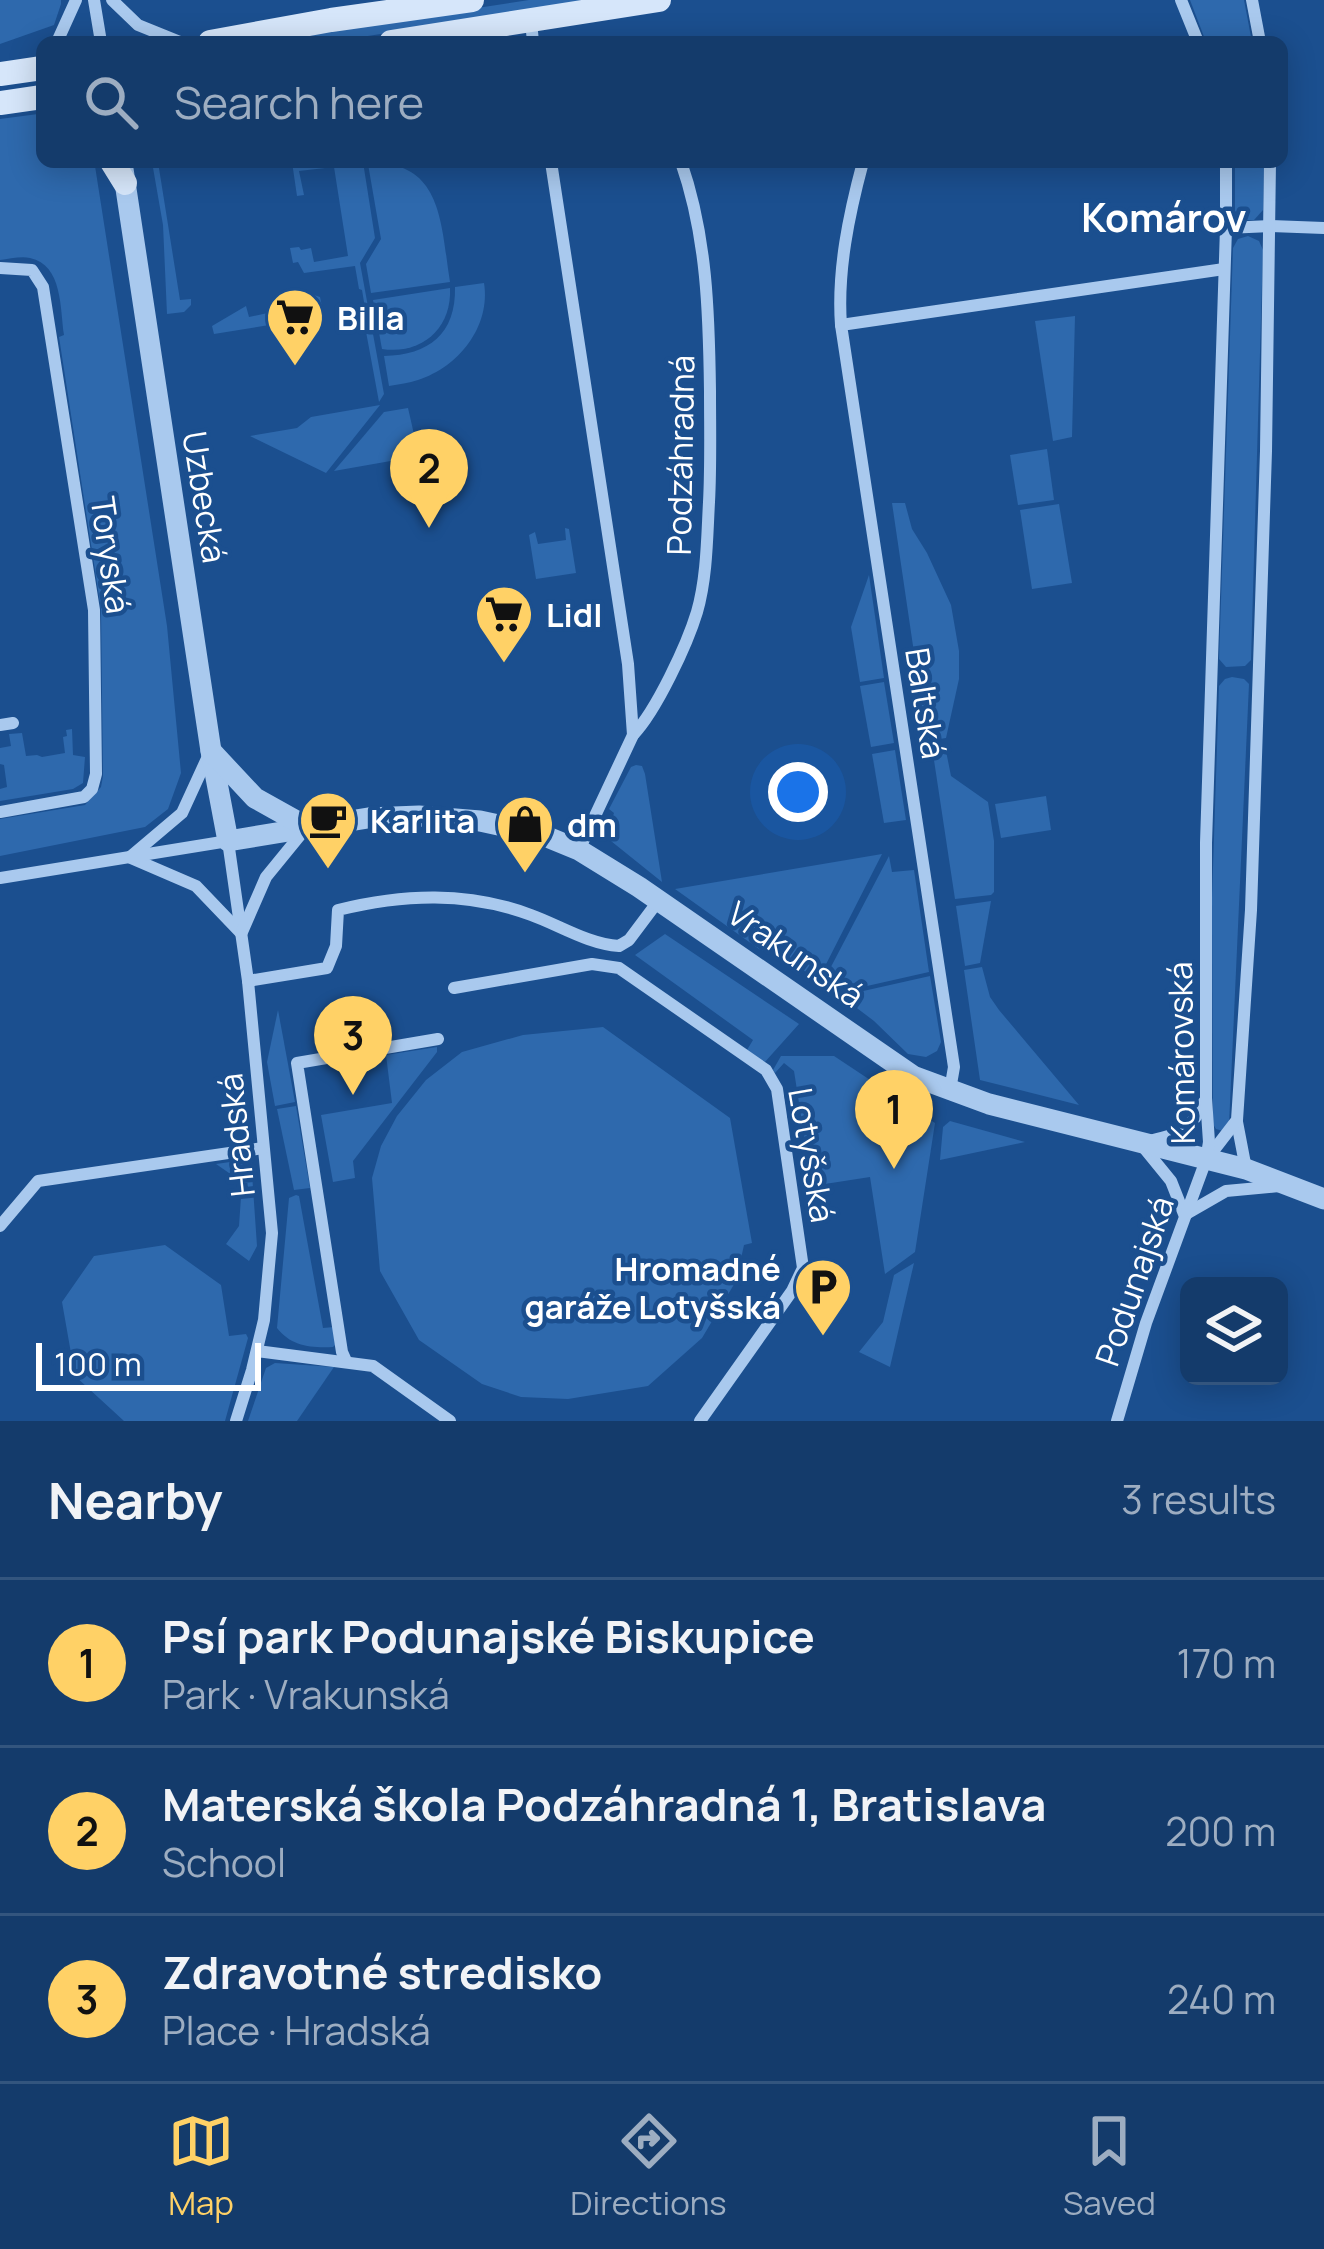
<!DOCTYPE html>
<html lang="en">
<head>
<meta charset="utf-8">
<style>
  body { margin:0; font-family:Manrope,sans-serif; background:#1d4271; color:#f1f3f6 }
  .controls { position:absolute; right:36px; bottom:36px; display:grid; overflow:hidden; border-radius:18px; box-shadow:0 6px 30px #0003 }
  .controls button { width:108px; height:108px; display:grid; place-items:center; padding:0; border:0; border-bottom:3px solid #33557e; background:#143b6b; color:#f1f3f6; font:60px sans-serif }
  .scale { position:absolute; left:36px; bottom:30px; width:225px; box-sizing:border-box; padding-left:12px; border:6px solid #fff; border-top:0; font-size:33px; line-height:42px; white-space:nowrap; color:#fff; -webkit-text-stroke:9px #1b4f8f; paint-order:stroke }
  .you { position:absolute; left:798px; top:792px; width:42px; height:42px; margin:-30px; border:9px solid #fff; border-radius:50%; background:#1a73e8; box-shadow:0 0 0 18px #1a73e833 }
  .badge { display:grid; place-items:center; width:78px; height:78px; border-radius:50%; background:#ffd166; color:#111; font-size:39px; font-weight:700 }
  .pin { position:absolute; translate:-50% -99px; filter:drop-shadow(0 3px 6px #0008) }
  .pin::after { content:''; position:absolute; top:63px; width:42px; height:36px; background:inherit; clip-path:polygon(0 0,100% 0,50% 100%) }
  .list { margin:0; padding:0; list-style:none }
  h2 { display:flex; justify-content:space-between; align-items:center; height:156px; margin:0; padding:0 48px; font-size:51px }
  h2 small { font-size:39px; font-weight:400; color:#9dadc1 }
  .list li { display:grid; grid-template-columns:78px 1fr auto; gap:36px; align-items:center; box-sizing:border-box; height:168px; padding:0 48px; border-top:3px solid #33557e }
  .list b { display:block; font-size:45px; white-space:nowrap }
  .list p { margin:0; font-size:39px; white-space:nowrap; color:#9dadc1 }
  .list em { font-size:39px; font-style:normal; color:#9dadc1 }
  .icon { flex:none; width:66px; height:66px; fill:none; stroke:currentColor; stroke-width:2; stroke-linecap:round; stroke-linejoin:round }
  .map { position:relative; flex:none; width:1324px; height:1421px; overflow:hidden }
  .search { position:absolute; background:#143b6b; box-shadow:0 6px 30px #0003; left:36px; right:36px; top:36px; height:132px; display:flex; align-items:center; gap:30px; box-sizing:border-box; padding:0 42px; border-radius:18px; color:#9dadc1; font-size:45px }
  .sheet { height:660px; background:#143b6b }
  nav { display:flex; justify-content:space-around; align-items:center; box-sizing:border-box; height:168px; border-top:3px solid #33557e; background:#143b6b; font-size:33px; color:#9dadc1 }
  nav a { display:grid; justify-items:center; gap:6px }
  nav .on { color:#ffd166 }
  .map>svg:first-child { display:block }
  .green { fill:#2e69ad }
  .lines { fill:none; stroke-linecap:round; stroke-linejoin:round }
  .minor { stroke:#a9c9ee; stroke-width:12 }
  .tertiary { stroke:#a9c9ee; stroke-width:21 }
  .secondary { stroke:#d6e6fa; stroke-width:24 }
  .labels { text-anchor:middle; dominant-baseline:central; stroke-width:9; stroke-linejoin:round; paint-order:stroke }
  .poi-label { font-size:33px; font-weight:bold; fill:#fff; stroke:#1b4f8f; text-anchor:start }
  .street-label { font-size:33px; fill:#fff; stroke:#1b4f8f }
  .quarter-label { font-size:39px; font-weight:bold; fill:#fff; stroke:#1b4f8f }
</style>
</head>
<body>
<div class="map">
<svg width="1324" height="1421" viewBox="0 0 1324 1421">
  <rect width="100%" height="100%" fill="#1b4f8f"/>
  <g class="green">
    <polygon points="0,0 61,0 61,4 54,25 0,44"/>
    <polygon points="529,0 601,0 329,42 288,42 333,30"/>
    <polygon points="1190,0 1244,0 1252,42 1206,42"/>
    <path d="M 38,114 L 42,114 L 42,162 L 93,162 L 95,166 L 167,626 L 181,773 L 168,809 L 145,827 L 0,856 L 0,819 L 85,805 L 101,787 L 103,776 L 101,609 L 59,337 L 64,335 C 60,309 63,265 30,258 C 21,256 9,259 0,260 L 0,119 Z"/>
    <polygon points="152,162 158,162 180,300 191,299 191,305 184,312 167,314 163,225"/>
    <polygon points="292,162 363,162 375,238 360,263 384,394 379,402 362,310 365,308 362,290 359,289 355,266 304,273 298,262 293,263 290,248 299,247 301,250 311,248 314,262 348,256 334,167 299,171 304,195 297,196"/>
    <polygon points="1235,162 1264,162 1263,210 1254,220 1243,220 1235,211"/>
    <path d="M 368,164 C 444,158 441,228 450,282 L 371,293 L 366,264 L 381,239 Z"/>
    <polygon points="1248,236 1259,241 1263,250 1251,660 1245,666 1226,667 1219,659 1233,248 1238,239"/>
    <path d="M 484,283 C 491,326 459,367 418,380 C 409,383 399,384 389,386 L 384,356 C 429,355 456,334 455,287 Z"/>
    <path d="M 450,288 C 452,328 422,355 382,349 L 373,300 Z"/>
    <polygon points="311,294 320,297 324,316 214,334 212,326 246,306 249,317 277,311 275,300"/>
    <polygon points="1075,316 1072,437 1053,441 1035,321"/>
    <polygon points="380,405 326,473 250,436 297,428 311,417"/>
    <polygon points="408,408 419,456 334,471 384,412"/>
    <polygon points="1047,449 1054,500 1018,505 1010,455"/>
    <polygon points="892,503 905,503 912,529 927,553 951,605 959,651 959,679 946,738 927,741"/>
    <polygon points="1059,504 1072,583 1032,589 1020,510"/>
    <polygon points="565,528 569,529 576,573 536,579 529,535 535,532 538,544 566,540"/>
    <polygon points="869,575 884,678 860,682 851,627"/>
    <polygon points="1232,677 1244,679 1249,684 1229,1125 1223,1131 1216,1129 1213,1124 1212,898 1219,686 1225,679"/>
    <polygon points="884,682 894,743 871,747 860,686"/>
    <polygon points="72,729 73,755 85,757 83,783 73,789 0,801 0,789 7,787 4,765 0,764 0,748 11,746 9,734 22,733 26,756 37,755 42,757 65,753 63,737 67,736 66,730"/>
    <polygon points="940,742 945,746 951,776 988,802 994,841 994,892 991,895 955,899 932,747 934,743"/>
    <polygon points="895,750 906,820 884,823 872,754"/>
    <polygon points="636,765 642,766 645,774 662,882 606,837 614,813 609,809 631,767"/>
    <polygon points="1046,796 1051,830 1001,838 995,804"/>
    <polygon points="882,854 818,980 791,962 759,949 675,889"/>
    <polygon points="889,856 892,872 914,870 929,972 836,993 822,984"/>
    <polygon points="991,901 980,963 965,966 956,906"/>
    <polygon points="665,934 799,1024 764,1063 747,1050 753,1040 635,955"/>
    <polygon points="982,967 990,997 999,1010 1079,1105 980,1080 964,970"/>
    <polygon points="930,976 941,1042 937,1051 926,1057 908,1054 874,1021 841,996"/>
    <polygon points="278,1010 295,1102 275,1106 267,1062"/>
    <polygon points="603,1027 730,1118 752,1243 744,1245 736,1281 702,1338 648,1386 568,1399 521,1397 482,1384 419,1340 380,1271 372,1178 381,1146 397,1116 426,1080 462,1052 523,1035"/>
    <polygon points="437,1047 437,1052 353,1161 355,1178 333,1182 321,1115 392,1103 386,1055"/>
    <polygon points="781,1056 834,1056 935,1123 915,1252 885,1274 870,1177 812,1186 794,1071 784,1063 775,1073 773,1070"/>
    <polygon points="296,1106 310,1188 294,1190 277,1109"/>
    <polygon points="950,1121 1025,1142 940,1160 943,1127"/>
    <polygon points="251,1159 257,1246 249,1261 226,1244 239,1226 242,1182 216,1164"/>
    <path d="M 296,1195 L 299,1196 L 323,1328 L 334,1327 L 335,1345 L 333,1347 C 310,1348 291,1346 277,1328 L 289,1198 Z"/>
    <polygon points="165,1245 221,1285 229,1336 246,1334 248,1338 225,1421 124,1421 75,1376 62,1302 94,1256"/>
    <polygon points="914,1263 890,1367 859,1352 883,1322 894,1275"/>
    <polygon points="275,1363 334,1367 297,1421 248,1421 266,1368"/>
  </g>
  <g class="lines">
    <g class="minor">
      <polyline points="94,0 101,42"/>
      <polyline points="112,0 138,25 180,42"/>
      <polyline points="1181,0 1198,42"/>
      <polyline points="1252,0 1260,42"/>
      <polyline points="531,21 533,42"/>
      <polyline points="57,42 76,0"/>
      <polyline points="551,162 628,664 633,735"/>
      <polyline points="1226,228 1271,226 1324,228"/>
      <polyline points="0,268 32,270 43,287 94,610 96,774 92,789 84,797 0,812"/>
      <path d="M 841,325 C 837,271 849,214 863,162"/>
      <polyline points="0,725 13,723"/>
      <path d="M 579,850 L 633,735 C 656,711 687,645 697,612 C 707,577 707,538 709,502 C 711,465 710,428 710,391 C 709,314 707,236 681,162"/>
      <polyline points="130,857 182,813 210,752"/>
      <polyline points="131,858 196,886 241,933"/>
      <polyline points="0,878 228,841 248,981 272,1233 264,1320 252,1370 236,1421"/>
      <polyline points="242,932 266,877 306,828"/>
      <path d="M 248,981 L 327,968 L 336,946 L 338,910 C 403,894 467,891 531,915 C 559,925 588,944 619,946 L 629,940 L 659,900"/>
      <polyline points="454,988 592,964 619,968 766,1070 777,1089 803,1268 792,1291 700,1421"/>
      <polyline points="950,1090 954,1067 841,325 1224,269"/>
      <polyline points="1237,1122 1246,1169"/>
      <polyline points="1207,1159 1237,1120 1251,910 1266,451 1270,162"/>
      <path d="M 1184,1214 L 1171,1181 L 1140,1143 C 1173,1136 1190,1134 1204,1102"/>
      <polyline points="1186,1214 1226,1191 1279,1186"/>
      <polyline points="0,1226 38,1181 263,1148"/>
      <polyline points="257,1351 373,1366 450,1421"/>
      <polyline points="346,1361 342,1352 297,1063 438,1039"/>
      <polyline points="1117,1421 1146,1323 1206,1160 1209,1142 1206,1098 1206,843 1226,228 1226,162"/>
    </g>
    <g class="tertiary">
      <polyline points="123,169 211,751 228,841 368,818 419,816 480,821 540,834 579,850 639,887 913,1076 989,1104 1246,1169 1324,1199"/>
      <polyline points="211,751 255,798 307,827"/>
    </g>
    <g class="secondary">
      <polyline points="210,42 331,20 472,0"/>
      <polyline points="391,42 659,0"/>
      <polyline points="0,74 42,68"/>
      <polyline points="0,103 42,97"/>
      <polyline points="112,162 125,183"/>
    </g>
  </g>
  <defs>
    <g id="supermarket-pin" transform="scale(3)"><path d="M0 17L-7.5 6A9.5 9.5 0 1 1 7.5 6Z" fill="#ffd166" stroke="#1b4f8f"/><path d="M-6-5.5h2.5l.6 2H6L4.5 2H-2.5L-4.4-4H-6ZM-1.5 3.2a1.3 1.3 0 1 0 .1 0ZM3 3.2a1.3 1.3 0 1 0 .1 0Z" fill="#111"/></g>
    <g id="cafe-pin" transform="scale(3)"><path d="M0 17L-7.5 6A9.5 9.5 0 1 1 7.5 6Z" fill="#ffd166" stroke="#1b4f8f"/><path d="M-5.5-4.5H6V0H3Q3 3.5 0 3.5H-2.5Q-5.5 3.5-5.5 0ZM3-3.2v2h1.7v-2ZM-6 4.5H4V6H-6Z" fill="#111"/></g>
    <g id="shop-pin" transform="scale(3)"><path d="M0 17L-7.5 6A9.5 9.5 0 1 1 7.5 6Z" fill="#ffd166" stroke="#1b4f8f"/><path d="M-5-2.5h2.3a2.7 3.5 0 0 1 5.4 0H5L5.5 6h-11ZM-1.5-2.5h3a1.5 2.3 0 0 0-3 0Z" fill="#111"/></g>
    <g id="parking-pin" transform="scale(3)"><path d="M0 17L-7.5 6A9.5 9.5 0 1 1 7.5 6Z" fill="#ffd166" stroke="#1b4f8f"/><path d="M-3.5-5.5H1a3.5 3.5 0 0 1 0 7H-1V5.5H-3.5ZM-1-3.4V-.6H.8a1.4 1.4 0 0 0 0-2.8Z" fill="#111"/></g>
  </defs>
  <g fill-rule="evenodd">
    <use href="#supermarket-pin" x="295" y="317"/>
    <use href="#supermarket-pin" x="504" y="614"/>
    <use href="#cafe-pin" x="328" y="820"/>
    <use href="#shop-pin" x="525" y="824"/>
    <use href="#parking-pin" x="823" y="1287"/>
  </g>
  <g class="labels">
    <g class="poi-label">
      <text x="337" y="317">Billa</text>
      <text x="546" y="614">Lidl</text>
      <text x="370" y="820">Karlita</text>
      <text x="567" y="824">dm</text>
      <text x="781" y="1268" text-anchor="end">Hromadné<tspan x="781" dy="38">garáže Lotyšská</tspan></text>
    </g>
    <g class="street-label">
      <text transform="translate(680 455) rotate(-89)">Podzáhradná</text>
      <text transform="translate(205 497) rotate(81)">Uzbecká</text>
      <text transform="translate(111 555) rotate(82)">Toryská</text>
      <text transform="translate(926 703) rotate(81)">Baltská</text>
      <text transform="translate(796 954) rotate(35)">Vrakunská</text>
      <text transform="translate(1181 1053) rotate(-91)">Komárovská</text>
      <text transform="translate(236 1135) rotate(-96)">Hradská</text>
      <text transform="translate(812 1155) rotate(80)">Lotyšská</text>
      <text transform="translate(1134 1281) rotate(-71)">Podunajská</text>
    </g>
    <g class="quarter-label">
      <text x="1164" y="217">Komárov</text>
    </g>
  </g>
</svg>
<div class="controls">
<button><svg class="icon" aria-label="layers" viewBox="0 0 24 24"><path d="M12 4l9 5-9 5-9-5zM3 14l9 5 9-5"/></svg></button>
</div>
<div class="scale">100 m</div>
<div class="you"></div>
<div class="pin badge" style="left:894px;top:1169px">1</div>
<div class="pin badge" style="left:429px;top:528px">2</div>
<div class="pin badge" style="left:353px;top:1095px">3</div>
<div class="search"><svg class="icon" aria-label="search" viewBox="0 0 24 24"><circle cx="10" cy="10" r="6"/><path d="M15 15l6 6"/></svg>Search here</div>
</div>
<section class="sheet">
<h2>Nearby<small>3 results</small></h2>
<ul class="list">
<li><span class="badge">1</span><div><b>Psí park Podunajské Biskupice</b><p>Park · Vrakunská</p></div><em>170 m</em></li>
<li><span class="badge">2</span><div><b>Materská škola Podzáhradná 1, Bratislava</b><p>School</p></div><em>200 m</em></li>
<li><span class="badge">3</span><div><b>Zdravotné stredisko</b><p>Place · Hradská</p></div><em>240 m</em></li>
</ul>
</section>
<nav>
<a class="on"><svg class="icon" aria-label="map" viewBox="0 0 24 24"><path d="M3 6l6-2 6 2 6-2v14l-6 2-6-2-6 2zM9 4v14M15 6v14"/></svg>Map</a>
<a><svg class="icon" aria-label="directions" viewBox="0 0 24 24"><path d="M12 3l9 9-9 9-9-9zM9 14v-3h6M13 9l2 2-2 2"/></svg>Directions</a>
<a><svg class="icon" aria-label="saved" viewBox="0 0 24 24"><path d="M7 4h10v16l-5-4-5 4z"/></svg>Saved</a>
</nav>
</body>
</html>
